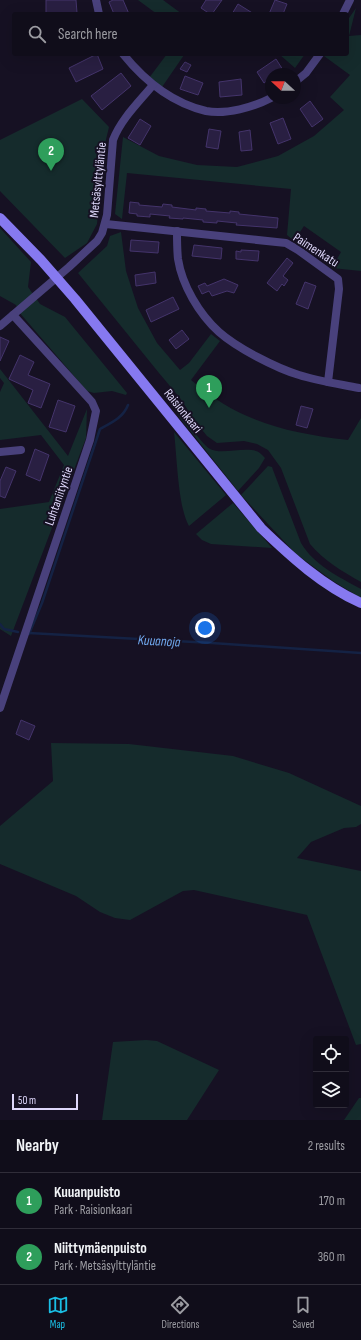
<!DOCTYPE html>
<html lang="en">
<head>
<meta charset="utf-8">
<style>
  body { margin:0; font-family:"Sofia Sans Condensed",sans-serif; background:#1e1b27; color:#f1f3f6 }
  .controls { position:absolute; right:12px; bottom:12px; display:grid; overflow:hidden; border-radius:4px; box-shadow:0 4px 16px #0002 }
  .controls button { width:36px; height:36px; display:grid; place-items:center; padding:0; border:0; border-bottom:1px solid #302d39; background:#100d1a; color:#f1f3f6; font:20px sans-serif }
  .compass { position:absolute; left:265px; top:68px; width:36px; height:36px; border-radius:50%; background:#100d1a; box-shadow:0 4px 16px #0002; rotate:291deg }
  .scale { position:absolute; left:12px; bottom:10px; width:66px; box-sizing:border-box; padding-left:4px; border:2px solid #ded7fa; border-top:0; font-size:11px; line-height:14px; white-space:nowrap; color:#ded7fa; -webkit-text-stroke:3px #161123; paint-order:stroke }
  .you { position:absolute; left:205px; top:628px; width:14px; height:14px; margin:-10px; border:3px solid #fff; border-radius:50%; background:#1a73e8; box-shadow:0 0 0 6px #1a73e833 }
  .badge { display:grid; place-items:center; width:26px; height:26px; border-radius:50%; background:#1abee4; color:#fff; font-size:13px; font-weight:700 }
  .pin { position:absolute; translate:-50% -33px; filter:drop-shadow(0 1px 2px #0008) }
  .pin::after { content:''; position:absolute; top:21px; width:14px; height:12px; background:inherit; clip-path:polygon(0 0,100% 0,50% 100%) }
  .list { margin:0; padding:0; list-style:none }
  h2 { display:flex; justify-content:space-between; align-items:center; height:52px; margin:0; padding:0 16px; font-size:17px }
  h2 small { font-size:13px; font-weight:400; color:#9c9ca2 }
  .list li { display:grid; grid-template-columns:26px 1fr auto; gap:12px; align-items:center; box-sizing:border-box; height:56px; padding:0 16px; border-top:1px solid #302d39 }
  .list b { display:block; font-size:15px; white-space:nowrap }
  .list p { margin:0; font-size:13px; white-space:nowrap; color:#9c9ca2 }
  .list em { font-size:13px; font-style:normal; color:#9c9ca2 }
  .icon { flex:none; width:22px; height:22px; fill:none; stroke:currentColor; stroke-width:2; stroke-linecap:round; stroke-linejoin:round }
  .map { position:relative; flex:none; width:361px; height:1120px; overflow:hidden }
  .search { position:absolute; background:#100d1a; box-shadow:0 4px 16px #0002; left:12px; right:12px; top:12px; height:44px; display:flex; align-items:center; gap:10px; box-sizing:border-box; padding:0 14px; border-radius:4px; color:#9c9ca2; font-size:15px }
  .sheet { height:164px; background:#100d1a }
  nav { display:flex; justify-content:space-around; align-items:center; box-sizing:border-box; height:56px; border-top:1px solid #302d39; background:#100d1a; font-size:11px; color:#9c9ca2 }
  nav a { display:grid; justify-items:center; gap:2px }
  nav .on { color:#1abee4 }
  .map>svg:first-child { display:block }
  .green { fill:#152b2c }
  .lines { fill:none; stroke-linecap:round; stroke-linejoin:round }
  .stream { stroke:#142244; stroke-width:2.5 }
  .building { fill:#291f42; stroke:#44346b }
  .minor { stroke:#49417c; stroke-width:8 }
  .secondary { stroke:#8679f0; stroke-width:10 }
  .labels { text-anchor:middle; dominant-baseline:central; stroke-width:4; stroke-linejoin:round; paint-order:stroke }
  .street-label { font-size:13px; fill:#ded7fa; stroke:#161123 }
  .water-label { font-size:14px; font-style:italic; fill:#71a9ef; stroke:#161123 }
</style>
</head>
<body>
<div class="map">
<svg width="361" height="1120" viewBox="0 0 361 1120">
  <rect width="100%" height="100%" fill="#161123"/>
  <g class="green">
    <polygon points="138,0 163,0 182,14 157,14"/>
    <polygon points="356,8 349,36 361,35 361,271 332,268 341,252 304,226 294,241 287,235 291,189 127,173 122,219 115,214 123,137 159,156 197,165 237,167 278,156 314,136 344,110 330,97 350,75 324,56 325,54 347,54 347,21"/>
    <polygon points="167,54 250,54 184,55 162,87 149,78"/>
    <polygon points="279,54 305,54 295,68"/>
    <polygon points="82,99 109,127 103,152 97,224 87,243 65,258 0,191 0,140"/>
    <polygon points="0,228 31,262 28,287 40,304 65,317 127,393 126,395 112,391 94,393 87,391 19,312 16,305 0,296"/>
    <path d="M 121,232 L 126,271 L 138,308 L 157,343 L 180,370 L 189,363 L 211,334 L 220,341 L 191,380 C 238,421 286,433 348,440 L 361,418 L 361,582 C 342,571 324,561 310,544 L 281,468 L 268,450 L 257,444 L 244,441 L 217,443 L 207,436 L 195,421 L 180,398 L 159,373 L 78,273 L 107,246 L 110,236 Z"/>
    <polygon points="0,369 68,456 87,409 86,438 11,636 0,629 0,509 49,502 64,465 41,435 0,440 0,392 4,383 0,378"/>
    <path d="M 177,405 C 185,417 199,442 210,449 C 221,455 243,447 256,451 C 260,452 263,456 265,458 L 259,468 L 238,491 L 180,418 L 178,415 Z"/>
    <path d="M 174,432 L 226,495 L 189,526 C 178,507 177,457 174,432 Z"/>
    <path d="M 268,466 L 272,467 L 273,470 L 301,543 C 314,565 339,577 361,589 L 361,598 L 333,581 L 296,554 L 241,495 Z"/>
    <polygon points="233,503 272,548 211,544 202,540 196,534"/>
    <polygon points="51,743 129,744 233,756 289,773 361,806 361,824 356,827 344,828 311,842 297,858 361,871 361,1044 356,1045 307,915 194,890 183,891 130,920 115,918 100,912 76,896 0,864 0,826 53,781"/>
    <polygon points="146,1040 157,1041 219,1070 187,1120 102,1120 113,1042"/>
    <polygon points="359,1098 361,1098 361,1120 344,1120"/>
  </g>
  <g class="lines">
    <g class="stream">
      <polyline points="0,624 4,629 18,632"/>
      <polyline points="29,633 212,643 361,653"/>
      <path d="M 29,634 L 42,603 L 100,429 C 111,423 123,418 128,405"/>
    </g>
  </g>
  <g class="building">
    <polygon points="46,0 76,0 77,13 46,14"/>
    <polygon points="113,0 123,0 129,14 114,14 109,2"/>
    <polygon points="206,0 222,0 212,14 210,14 201,8"/>
    <polygon points="275,0 287,4 283,14 269,14"/>
    <polygon points="238,4 254,14 232,14"/>
    <polygon points="97,54 103,69 76,82 69,68"/>
    <polygon points="276,59 283,70 277,74 271,74 271,78 264,83 257,72"/>
    <polygon points="185,62 191,65 187,72 180,69"/>
    <polygon points="121,73 131,86 102,110 91,96"/>
    <polygon points="185,76 203,83 198,95 180,89"/>
    <polygon points="241,79 242,95 220,97 219,82"/>
    <polygon points="310,101 323,119 312,127 300,109"/>
    <polygon points="283,118 291,139 278,144 270,123"/>
    <polygon points="140,119 151,126 140,145 128,138"/>
    <polygon points="209,129 221,131 218,149 206,147"/>
    <polygon points="250,130 252,150 241,151 239,132"/>
    <polygon points="130,202 139,203 139,205 162,207 163,204 172,205 172,207 196,210 196,208 206,209 206,211 230,213 230,211 239,212 239,214 278,218 277,228 236,225 237,223 217,221 217,223 203,222 203,220 183,218 183,219 169,218 170,216 150,214 150,217 137,216 137,214 129,213"/>
    <polygon points="131,240 159,242 158,253 130,251"/>
    <polygon points="194,245 222,248 221,259 192,256"/>
    <polygon points="241,250 259,251 258,261 236,259 236,251 241,252"/>
    <polygon points="287,258 293,263 283,276 288,280 284,286 282,284 277,291 267,283"/>
    <polygon points="155,272 156,283 136,286 135,275"/>
    <polygon points="224,279 238,285 234,293 227,291 212,296 209,291 202,294 198,286 205,283 207,286"/>
    <polygon points="305,282 316,286 308,309 296,304"/>
    <polygon points="173,297 179,309 151,322 146,310"/>
    <polygon points="182,330 189,339 176,349 169,340"/>
    <polygon points="0,337 9,341 0,361"/>
    <polygon points="20,355 34,362 28,375 50,384 41,408 28,403 33,390 9,379"/>
    <polygon points="58,400 75,406 66,432 49,427"/>
    <polygon points="301,406 313,409 307,428 296,425"/>
    <polygon points="35,449 49,455 40,481 26,475"/>
    <polygon points="6,467 16,471 5,498 0,496 0,481"/>
    <polygon points="21,720 35,726 29,740 16,734"/>
  </g>
  <g class="lines">
    <g class="minor">
      <polyline points="96,0 99,14"/>
      <polyline points="343,14 350,0"/>
      <path d="M 123,54 C 144,80 172,103 206,111 C 226,115 254,107 271,98"/>
      <polyline points="295,82 306,73 320,54"/>
      <polyline points="106,224 286,243 298,250 338,279 339,289 328,382"/>
      <path d="M 177,231 C 177,240 177,250 178,259 C 182,285 199,314 219,332 C 237,348 276,368 299,375 C 318,381 339,384 359,388"/>
      <path d="M 0,326 L 69,267 L 97,241 L 102,233 L 107,215 L 113,140 C 121,119 139,102 153,85"/>
      <polyline points="0,452 21,450"/>
      <polyline points="0,708 90,440 96,411 92,402 13,315"/>
    </g>
    <path class="secondary" d="M 0,218 L 41,260 L 75,299 L 261,528 C 291,557 323,586 361,603"/>
  </g>
  <g class="labels">
    <g class="street-label">
      <text transform="translate(98 180) rotate(-84)">Metsäsylttyläntie</text>
      <text transform="translate(316 250) rotate(33)">Paimenkatu</text>
      <text transform="translate(183 411) rotate(51)">Raisionkaari</text>
      <text transform="translate(59 496) rotate(-71)">Luhtaniityntie</text>
    </g>
    <g class="water-label">
      <text transform="translate(159 641) rotate(3)">Kuuanoja</text>
    </g>
  </g>
</svg>
<div class="controls">
<button><svg class="icon" aria-label="locate" viewBox="0 0 24 24"><circle cx="12" cy="12" r="6"/><path d="M12 2v4M12 18v4M2 12h4M18 12h4"/></svg></button>
<button><svg class="icon" aria-label="layers" viewBox="0 0 24 24"><path d="M12 4l9 5-9 5-9-5zM3 14l9 5 9-5"/></svg></button>
</div>
<svg class="compass" viewBox="-18 -18 36 36"><path d="M0-13l5 13h-10z" fill="#e53935"/><path d="M0 13l5-13h-10z" fill="#9c9ca2"/></svg>
<div class="scale">50 m</div>
<div class="you"></div>
<div class="pin badge" style="left:209px;top:408px;background:#2e9e5b">1</div>
<div class="pin badge" style="left:51px;top:171px;background:#2e9e5b">2</div>
<div class="search"><svg class="icon" aria-label="search" viewBox="0 0 24 24"><circle cx="10" cy="10" r="6"/><path d="M15 15l6 6"/></svg>Search here</div>
</div>
<section class="sheet">
<h2>Nearby<small>2 results</small></h2>
<ul class="list">
<li><span class="badge" style="background:#2e9e5b">1</span><div><b>Kuuanpuisto</b><p>Park · Raisionkaari</p></div><em>170 m</em></li>
<li><span class="badge" style="background:#2e9e5b">2</span><div><b>Niittymäenpuisto</b><p>Park · Metsäsylttyläntie</p></div><em>360 m</em></li>
</ul>
</section>
<nav>
<a class="on"><svg class="icon" aria-label="map" viewBox="0 0 24 24"><path d="M3 6l6-2 6 2 6-2v14l-6 2-6-2-6 2zM9 4v14M15 6v14"/></svg>Map</a>
<a><svg class="icon" aria-label="directions" viewBox="0 0 24 24"><path d="M12 3l9 9-9 9-9-9zM9 14v-3h6M13 9l2 2-2 2"/></svg>Directions</a>
<a><svg class="icon" aria-label="saved" viewBox="0 0 24 24"><path d="M7 4h10v16l-5-4-5 4z"/></svg>Saved</a>
</nav>
</body>
</html>
